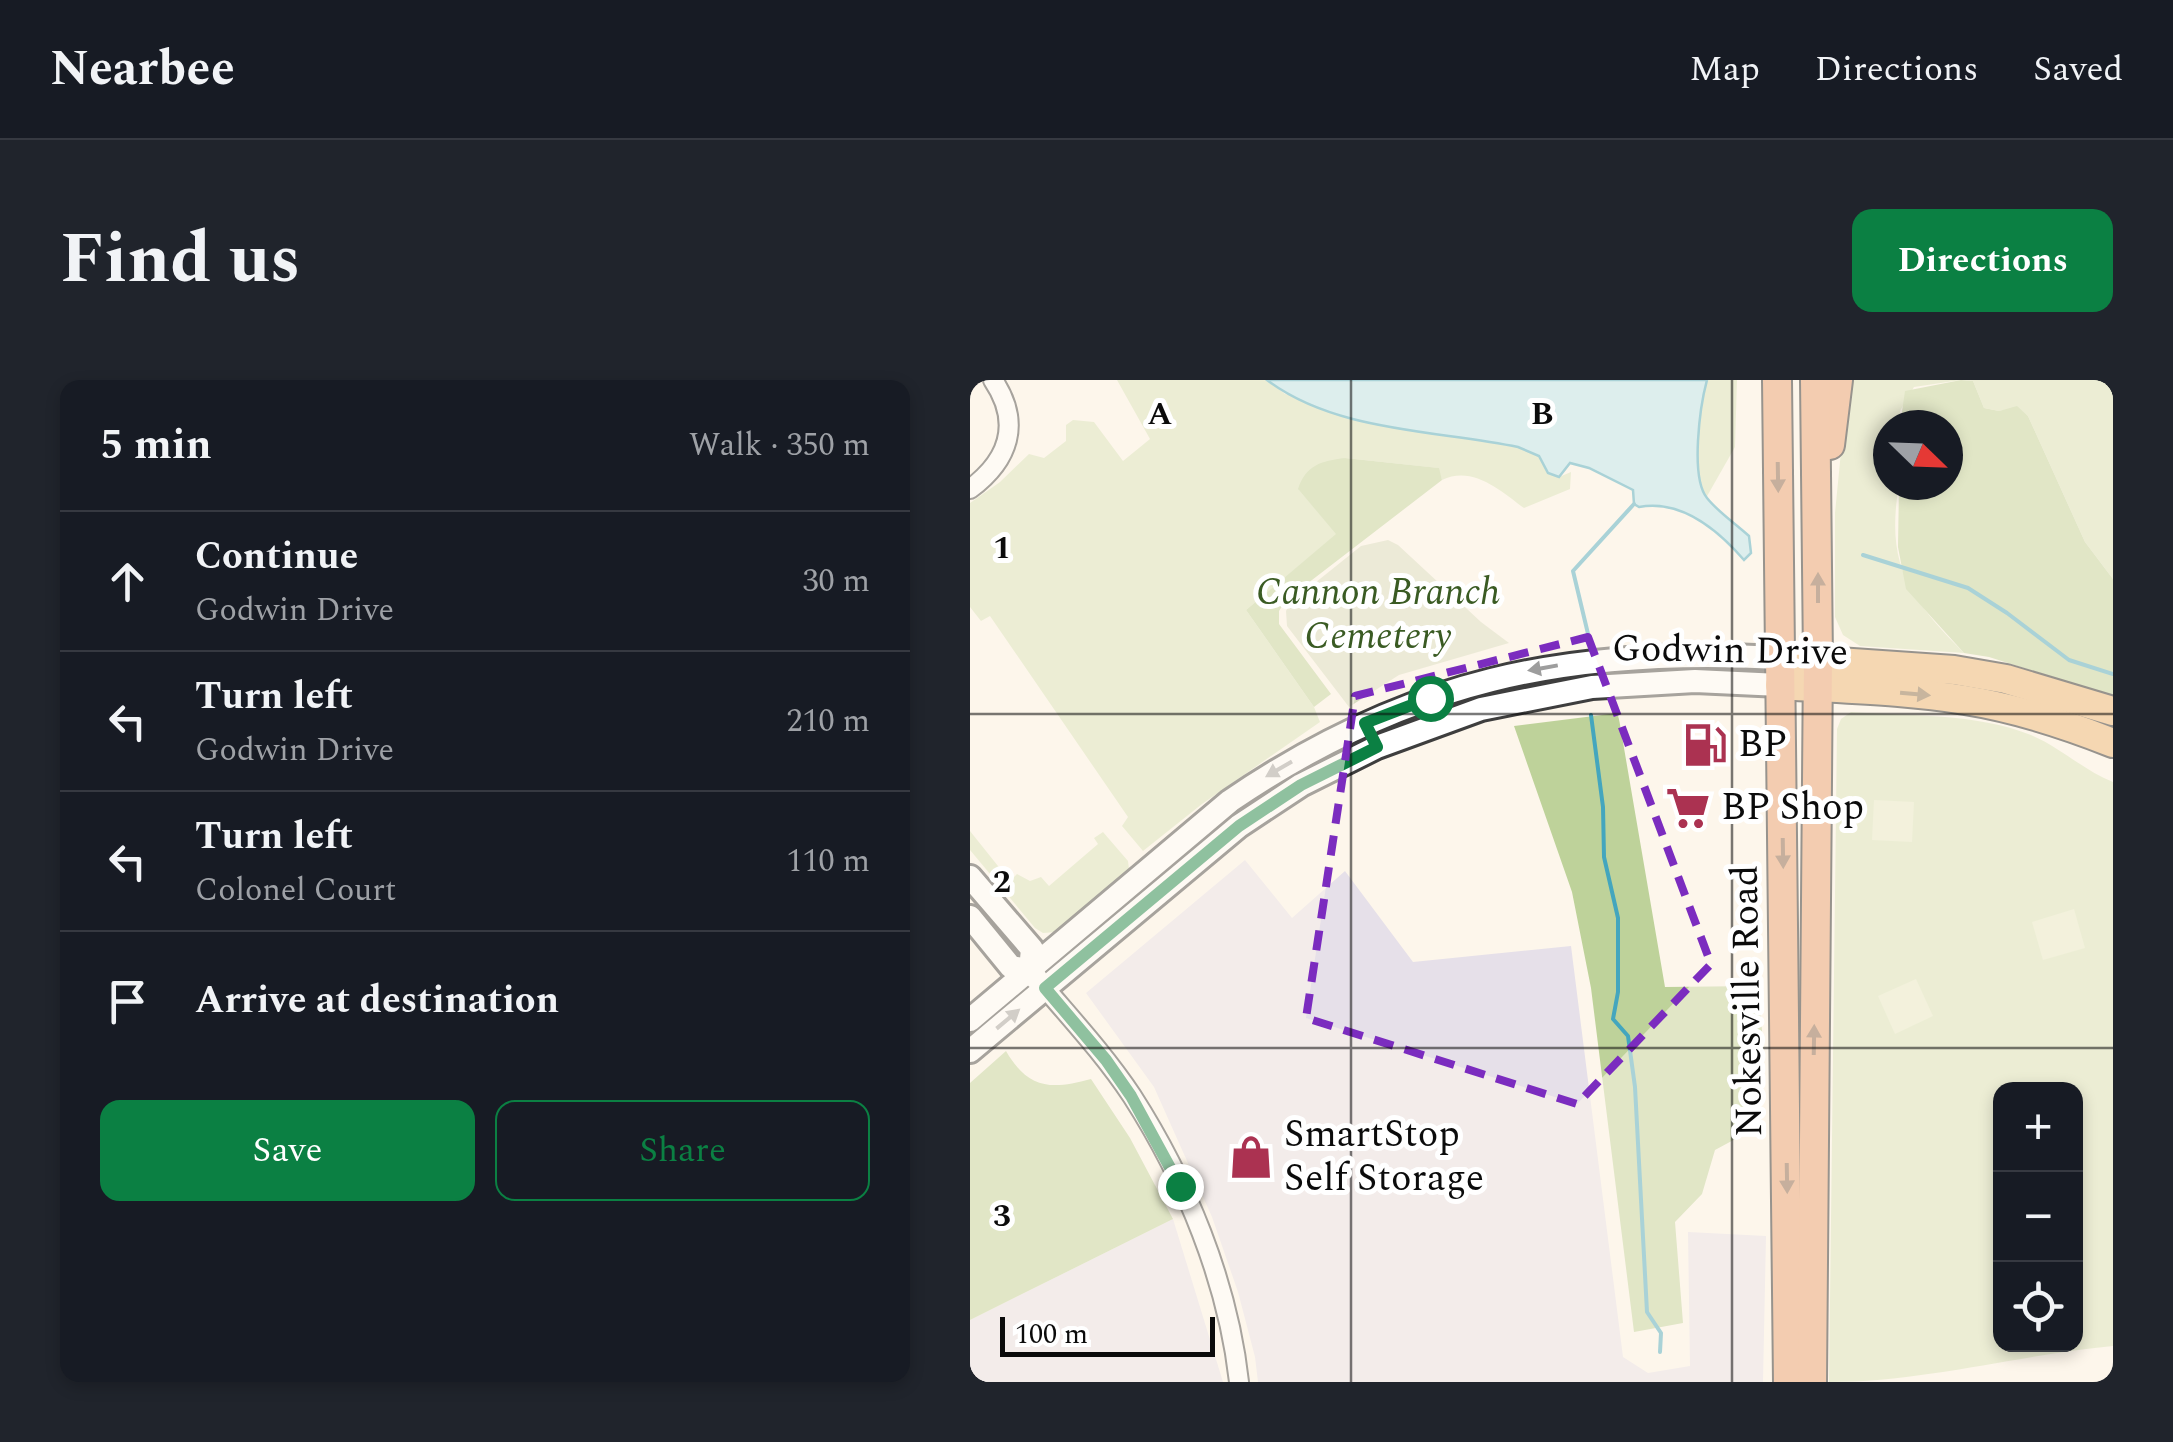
<!DOCTYPE html>
<html lang="en">
<head>
<meta charset="utf-8">
<style>
  body { margin:0; font-family:Spectral,serif; background:#20242c; color:#f1f3f6 }
  .controls { position:absolute; right:30px; bottom:30px; display:grid; overflow:hidden; border-radius:20px; box-shadow:0 5px 15px #0003 }
  .controls button { width:90px; height:90px; display:grid; place-items:center; padding:0; border:0; border-bottom:2px solid #363941; background:#171b24; color:#f1f3f6; font:50px sans-serif }
  .compass { position:absolute; left:903px; top:30px; width:90px; height:90px; border-radius:50%; background:#171b24; box-shadow:0 5px 15px #0003; rotate:113deg }
  .scale { position:absolute; left:30px; bottom:25px; width:215px; box-sizing:border-box; padding-left:10px; border:5px solid #0b0b0b; border-top:0; font-size:28px; line-height:35px; white-space:nowrap; color:#0b0b0b; -webkit-text-stroke:8px #fff; paint-order:stroke }
  .stop { position:absolute; width:30px; height:30px; margin:-22px; border:8px solid #0b8043; border-radius:50%; background:#fff }
  .stop.end { background:#0b8043; border-color:#fff; box-shadow:0 2px 10px #0008 }
  .list { margin:0; padding:0; list-style:none }
  h2 { display:flex; justify-content:space-between; align-items:center; height:130px; margin:0; padding:0 40px; font-size:42px }
  h2 small { font-size:32px; font-weight:400; color:#9ea1a6 }
  .list li { display:grid; grid-template-columns:65px 1fr auto; gap:30px; align-items:center; box-sizing:border-box; height:140px; padding:0 40px; border-top:2px solid #363941 }
  .list b { display:block; font-size:38px; white-space:nowrap }
  .list p { margin:0; font-size:32px; white-space:nowrap; color:#9ea1a6 }
  .list em { font-size:32px; font-style:normal; color:#9ea1a6 }
  .actions { display:flex; gap:20px; padding:30px 40px }
  .actions a { flex:1; padding:22px 0; border:2px solid #0b8043; border-radius:20px; text-align:center; font-size:35px; color:#0b8043 }
  .actions .main { background:#0b8043; color:#fff }
  .icon { flex:none; width:55px; height:55px; fill:none; stroke:currentColor; stroke-width:2; stroke-linecap:round; stroke-linejoin:round }
  .map { position:relative; flex:none; width:1143px; height:1002px; overflow:hidden; border-radius:20px }
  header { display:flex; align-items:center; gap:60px; box-sizing:border-box; height:140px; padding:0 50px; background:#171b24; border-bottom:2px solid #363941 }
  header strong { font-size:48px }
  nav { display:flex; gap:55px; margin-inline-start:auto; font-size:35px }
  .intro { display:flex; align-items:center; justify-content:space-between; box-sizing:border-box; height:240px; padding:0 60px }
  h1 { margin:0; font-size:70px }
  .button { padding:25px 45px; border-radius:20px; background:#0b8043; color:#fff; font-size:35px; font-weight:700 }
  main { display:flex; gap:60px; padding:0 60px }
  aside { flex:1; background:#171b24; border-radius:20px; box-shadow:0 5px 15px #0003 }
  .map>svg:first-child { display:block }
  .industrial { fill:#e6e0e9 }
  .green { fill:#d7e3b9; fill-rule:evenodd }
  .forest { fill:#bed29a }
  .cemetery { fill:#d8dcbf }
  .pitch { fill:#e6ebc9 }
  .water { fill:#b5e5ef; stroke:#44a6be; stroke-width:2.5 }
  .lines { fill:none; stroke-linecap:round; stroke-linejoin:round }
  .stream { stroke:#44a6be; stroke-width:4 }
  .minor-casing { stroke:#3e3e3e; stroke-width:22 }
  .tertiary-casing { stroke:#3e3e3e; stroke-width:28 }
  .primary-casing { stroke:#1c1c1c; stroke-width:32 }
  .trunk-casing { stroke:#1c1c1c; stroke-width:32 }
  .minor { stroke:#fff; stroke-width:18 }
  .tertiary { stroke:#fff; stroke-width:22 }
  .primary { stroke:#eab26e; stroke-width:28 }
  .trunk { stroke:#e79a68; stroke-width:28 }
  .oneway { fill:#845a3e }
  .oneway2 { fill:#9d9d9d }
  .oneway3 { fill:#866741 }
  .route { stroke:#0b8043; stroke-width:12 }
  .marked { fill:none; stroke:#7b2cbf; stroke-width:8; stroke-dasharray:20 12; stroke-linejoin:round }
  .grid { fill:none; stroke:#0b0b0b; stroke-width:2.5; stroke-opacity:0.55 }
  .labels { text-anchor:middle; dominant-baseline:central; stroke-width:10; stroke-linejoin:round; paint-order:stroke }
  .park-label { font-size:38px; font-style:italic; fill:#3a5b23; stroke:#fff }
  .street-label { font-size:38px; fill:#0b0b0b; stroke:#fff }
  .poi-label { font-size:38px; fill:#0b0b0b; stroke:#fff; text-anchor:start }
  .grid-label { font-size:32px; text-anchor:middle; font-weight:bold; fill:#0b0b0b; stroke:#fff; stroke-width:10; stroke-linejoin:round; paint-order:stroke }
</style>
</head>
<body>
<header>
<strong>Nearbee</strong>
<nav><a>Map</a><a>Directions</a><a>Saved</a></nav>
</header>
<div class="intro"><h1>Find us</h1><a class="button">Directions</a></div>
<main>
<aside>
<h2>5 min<small>Walk · 350 m</small></h2>
<ul class="list">
<li><svg class="icon" aria-label="ahead" viewBox="0 0 24 24"><path d="M12 20V5M6 11l6-6 6 6"/></svg><div><b>Continue</b><p>Godwin Drive</p></div><em>30 m</em></li>
<li><svg class="icon" aria-label="left" viewBox="0 0 24 24"><path d="M17 20v-9H6M10 6l-5 5 5 5"/></svg><div><b>Turn left</b><p>Godwin Drive</p></div><em>210 m</em></li>
<li><svg class="icon" aria-label="left" viewBox="0 0 24 24"><path d="M17 20v-9H6M10 6l-5 5 5 5"/></svg><div><b>Turn left</b><p>Colonel Court</p></div><em>110 m</em></li>
<li><svg class="icon" aria-label="arrive" viewBox="0 0 24 24"><path d="M6 21V4h12l-3 4 3 4H6"/></svg><div><b>Arrive at destination</b></div></li>
</ul>
<div class="actions"><a class="main">Save</a><a>Share</a></div>
</aside>
<div class="map">
<svg width="1143" height="1002" viewBox="0 0 1143 1002">
  <rect width="100%" height="100%" fill="#fdf6eb"/>
  <g class="industrial">
    <polygon points="275,480 322,538 375,491 443,582 601,566 653,977 678,993 720,986 718,852 796,856 793,1002 288,1002 285,977 268,912 242,837 184,707 116,613"/>
    <polygon points="203,839 253,1002 0,1002 0,940"/>
  </g>
  <g class="green">
    <path d="M 147,0 L 297,0 L 315,14 L 548,67 L 569,76 L 578,93 L 589,97 L 601,92 L 600,109 L 554,128 C 530,110 502,85 472,100 L 468,88 L 375,78 L 329,110 L 367,154 L 276,230 L 344,327 L 350,342 L 232,424 L 173,471 L 152,446 L 158,437 L 20,236 L 11,241 L 0,227 L 0,123 L 30,102 L 59,74 L 74,78 L 96,61 L 96,45 L 103,40 L 124,42 L 153,81 L 180,59 Z"/>
    <path d="M 737,0 L 767,0 L 765,67 L 736,118 C 722,88 728,32 737,0 Z"/>
    <path d="M 878,0 L 991,0 L 944,7 L 930,31 L 930,45 L 918,45 L 918,105 L 929,105 C 915,186 940,218 994,273 L 890,266 L 873,255 L 865,237 L 865,133 Z"/>
    <polygon points="992,0 1143,0 1143,199 1115,162 1058,36 1047,27 1029,31 1014,28 1003,1"/>
    <path d="M 881,332 C 939,336 1006,333 1061,355 C 1090,367 1113,390 1143,402 L 1143,966 C 1048,975 955,1002 859,1002 L 867,349 L 871,339 ZM 1030,709 L 1106,709 L 1106,964 L 1030,964 Z"/>
    <polygon points="0,451 40,501 47,494 60,501 71,497 79,506 128,464 124,458 133,452 158,481 159,489 86,552 73,553 65,548 0,470"/>
  </g>
  <g class="forest">
    <polygon points="991,0 1003,1 1014,28 1029,31 1047,26 1058,36 1115,162 1143,199 1143,316 1019,277 994,273 936,209 928,167 929,105 978,105 978,45 930,45 935,11"/>
    <path d="M 375,78 L 469,88 L 472,100 L 316,220 L 309,231 L 309,244 L 361,314 L 344,327 L 276,230 L 366,154 L 328,109 C 336,85 351,81 375,78 Z"/>
    <polygon points="648,333 695,607 788,606 794,673 779,690 782,750 745,770 732,814 705,842 713,943 664,952 621,608 602,512 544,346"/>
    <path d="M 36,671 C 58,709 81,710 121,699 L 160,758 L 203,839 L 0,940 L 0,703 Z"/>
  </g>
  <polygon class="cemetery" points="418,160 428,165 511,242 539,263 429,295 379,327 317,246 316,231 320,223 391,166"/>
  <g class="pitch">
    <polygon points="904,420 944,422 942,462 902,460"/>
    <polygon points="1104,529 1115,568 1073,580 1062,542"/>
    <polygon points="946,599 963,636 925,654 908,616"/>
  </g>
  <path class="water" d="M 297,0 L 737,0 C 730,26 720,97 737,118 C 748,132 766,144 779,156 L 781,173 L 774,180 C 748,150 711,119 669,127 L 664,124 L 663,110 L 619,88 L 600,83 L 589,97 L 578,93 L 569,76 L 548,67 C 466,50 366,52 297,0 Z"/>
  <g class="lines">
    <g class="stream">
      <polyline points="893,175 998,208 1037,233 1099,280 1143,294"/>
      <polyline points="619,258 603,191 664,124"/>
      <polyline points="621,335 633,427 634,477 648,538 648,612 643,639 658,656 665,707 677,932 691,953 690,972"/>
    </g>
    <g class="minor-casing">
      <g id="minor">
        <path d="M 0,109 C 39,80 52,43 23,0"/>
        <path d="M 75,608 C 105,643 136,677 162,716 C 216,800 258,902 269,1002"/>
      </g>
    </g>
    <g class="tertiary-casing">
      <g id="tertiary">
        <polyline points="0,497 62,569 60,590"/>
        <polyline points="0,537 41,587 60,590 66,598"/>
        <path d="M 0,640 L 260,421 C 436,301 598,266 810,278"/>
        <polyline points="0,671 269,446 331,405 407,367 511,329 622,307 725,301 810,305"/>
      </g>
    </g>
    <g class="primary-casing">
      <g id="primary">
        <polyline points="810,278 984,290 1036,299 1143,331"/>
        <path d="M 810,305 C 872,309 934,310 995,320 C 1046,328 1095,344 1143,363"/>
      </g>
    </g>
    <g class="trunk-casing">
      <g id="trunk">
        <polyline points="807,0 818,1002"/>
        <polyline points="860,65 868,0"/>
        <polyline points="842,1002 848,280 845,0"/>
      </g>
    </g>
    <use href="#minor" class="minor"/>
    <use href="#tertiary" class="tertiary"/>
    <use href="#primary" class="primary"/>
    <use href="#trunk" class="trunk"/>
  </g>
  <defs><path id="oneway-solid" d="M-6-.8H1V-3.2L6.5 0L1 3.2V.8H-6Z" transform="scale(2.5)"/></defs>
  <g class="oneway">
    <use href="#oneway-solid" transform="translate(808 97) rotate(89)"/>
    <use href="#oneway-solid" transform="translate(848 208) rotate(-90)"/>
    <use href="#oneway-solid" transform="translate(813 473) rotate(89)"/>
    <use href="#oneway-solid" transform="translate(844 660) rotate(-89)"/>
    <use href="#oneway-solid" transform="translate(817 798) rotate(89)"/>
  </g>
  <g class="oneway2">
    <use href="#oneway-solid" transform="translate(573 288) rotate(170)"/>
    <use href="#oneway-solid" transform="translate(309 389) rotate(150)"/>
    <use href="#oneway-solid" transform="translate(38 639) rotate(-40)"/>
  </g>
  <use class="oneway3" href="#oneway-solid" transform="translate(945 314) rotate(5)"/>
  <g class="lines">
    <polyline class="route" points="210,806 161,716 136,680 75,608 269,446 331,405 407,367 395,343 460,318"/>
  </g>
  <path d="M0 0H1143V1002H0ZM 618,257 L 741,584 L 607,724 L 336,638 L 385,316 Z" fill="#fdf6eb" fill-opacity=".55" fill-rule="evenodd"/>
  <path class="marked" d="M 618,257 L 741,584 L 607,724 L 336,638 L 385,316 Z"/>
  <path class="grid" d="M 381,0 L 381,1002M 762,0 L 762,1002M 0,334 L 1143,334M 0,668 L 1143,668"/>
  <defs>
    <g id="fuel-bare" transform="scale(3.45)"><path d="M-5.5-6h7V0h2V4h1.3V-2.5L3-4.5l.8-.8L6-3V5H2.5V1h-1V6h-7ZM-4.2-4.7v3.2H.2V-4.7Z" fill="#ab3251" stroke="#fff" stroke-width="2.5" paint-order="stroke"/></g>
    <g id="supermarket-bare" transform="scale(3.45)"><path d="M-6-5.5h2.5l.6 2H6L4.5 2H-2.5L-4.4-4H-6ZM-1.5 3.2a1.3 1.3 0 1 0 .1 0ZM3 3.2a1.3 1.3 0 1 0 .1 0Z" fill="#ab3251" stroke="#fff" stroke-width="2.5" paint-order="stroke"/></g>
    <g id="shop-bare" transform="scale(3.45)"><path d="M-5-2.5h2.3a2.7 3.5 0 0 1 5.4 0H5L5.5 6h-11ZM-1.5-2.5h3a1.5 2.3 0 0 0-3 0Z" fill="#ab3251" stroke="#fff" stroke-width="2.5" paint-order="stroke"/></g>
  </defs>
  <g fill-rule="evenodd">
    <use href="#fuel-bare" x="735" y="365"/>
    <use href="#supermarket-bare" x="718" y="428"/>
    <use href="#shop-bare" x="281" y="777"/>
  </g>
  <g class="labels">
    <g class="park-label">
      <text x="408" y="213">Cannon Branch<tspan x="408" dy="44">Cemetery</tspan></text>
    </g>
    <g class="street-label">
      <text transform="translate(760 271) rotate(1)">Godwin Drive</text>
      <text transform="translate(778 621) rotate(-91)">Nokesville Road</text>
    </g>
    <g class="poi-label">
      <text x="768" y="365">BP</text>
      <text x="751" y="428">BP Shop</text>
      <text x="314" y="755">SmartStop<tspan x="314" dy="44">Self Storage</tspan></text>
    </g>
  </g>
  <g class="grid-label">
    <text x="190" y="44">A</text>
    <text x="572" y="44">B</text>
    <text x="32" y="178">1</text>
    <text x="32" y="512">2</text>
    <text x="32" y="846">3</text>
  </g>
</svg>
<div class="controls">
<button>+</button>
<button>−</button>
<button><svg class="icon" aria-label="locate" viewBox="0 0 24 24"><circle cx="12" cy="12" r="6"/><path d="M12 2v4M12 18v4M2 12h4M18 12h4"/></svg></button>
</div>
<svg class="compass" viewBox="-18 -18 36 36"><path d="M0-13l5 13h-10z" fill="#e53935"/><path d="M0 13l5-13h-10z" fill="#9ea1a6"/></svg>
<div class="scale">100 m</div>
<div class="stop" style="left:460px;top:318px"></div>
<div class="stop end" style="left:210px;top:806px"></div>
</div>
</main>
</body>
</html>
